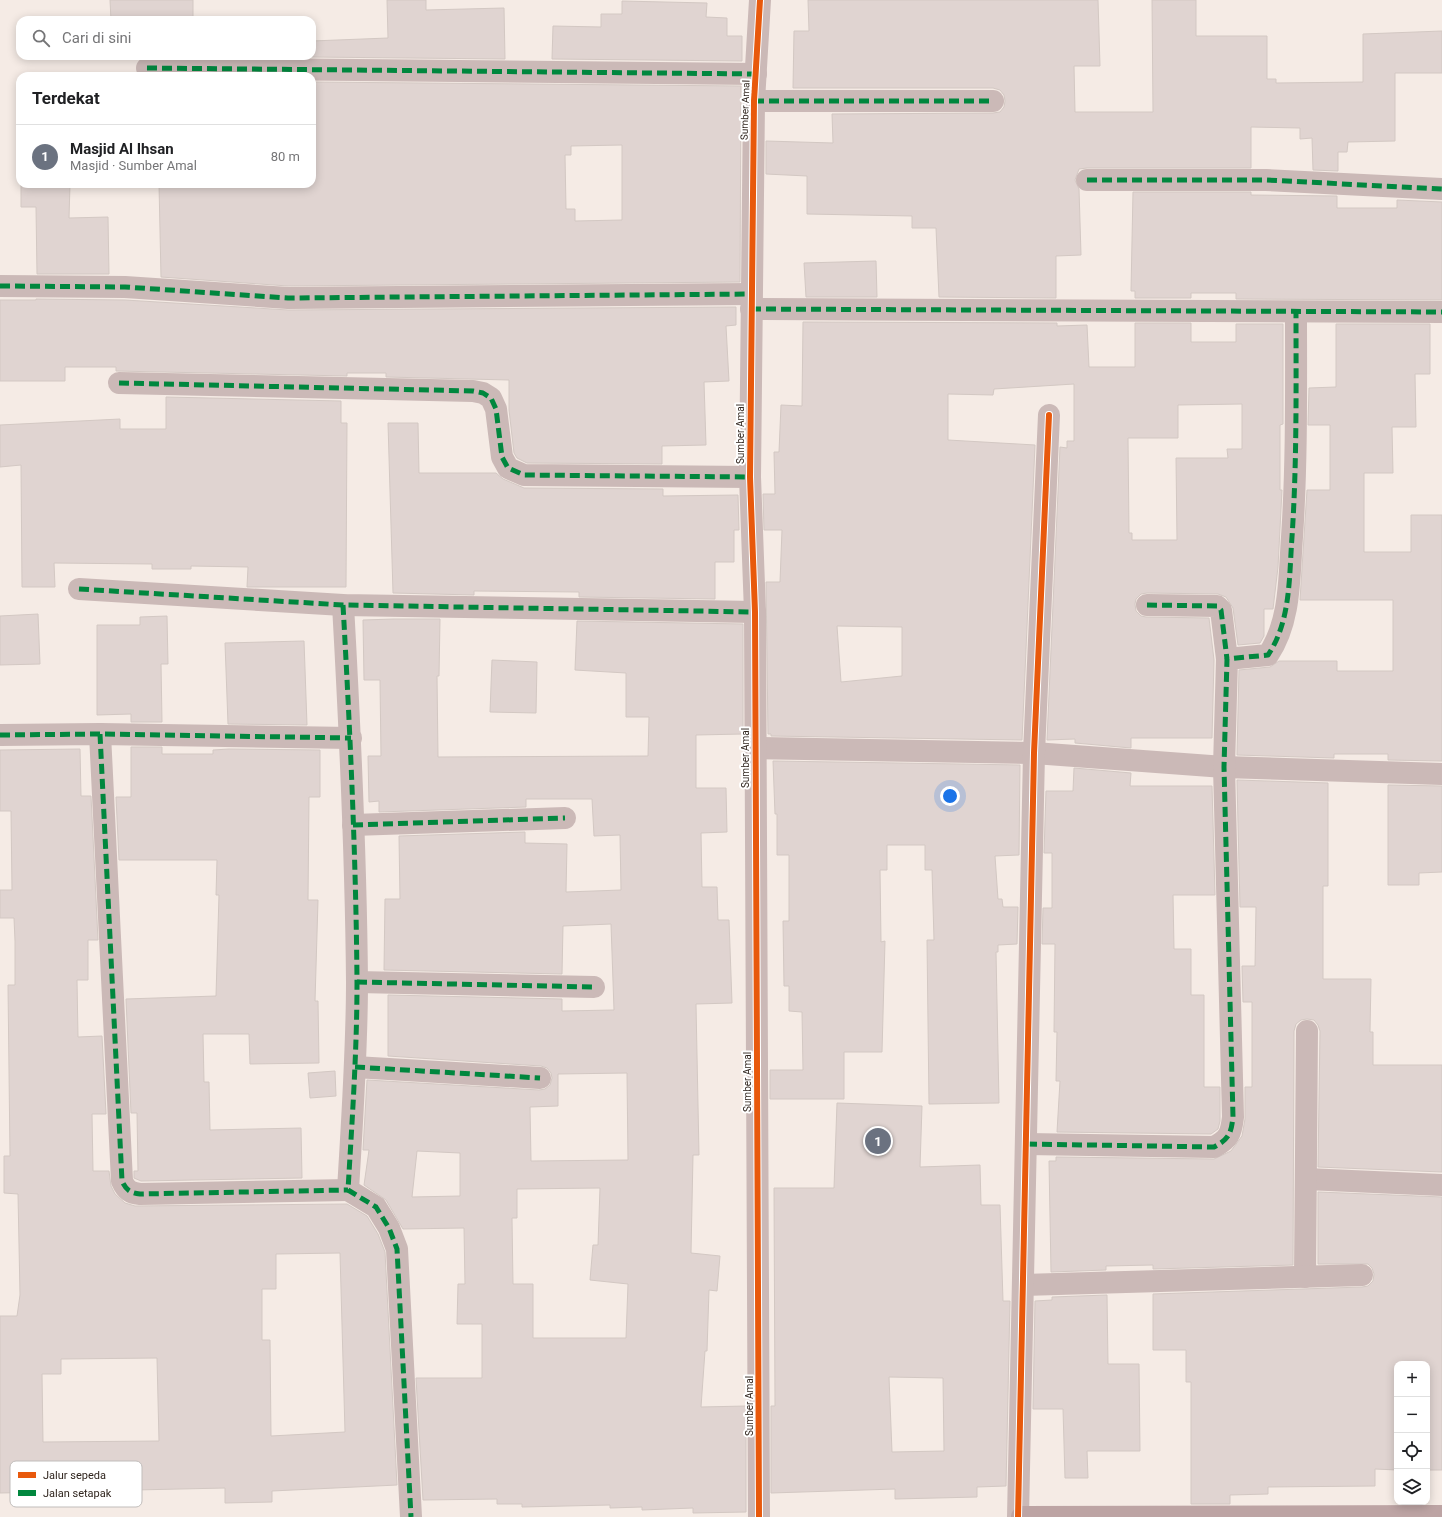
<!DOCTYPE html>
<html lang="id">
<head>
<meta charset="utf-8">
<style>
  body { margin:0; font-family:Roboto,sans-serif; background:#f2f2f2; color:#202124 }
  .controls { position:absolute; right:12px; bottom:12px; display:grid; overflow:hidden; border-radius:8px; box-shadow:0 2px 10px #0003 }
  .controls button { width:36px; height:36px; display:grid; place-items:center; padding:0; border:0; border-bottom:1px solid #e0e0e0; background:#fff; color:#202124; font:20px sans-serif }
  .you { position:absolute; left:950px; top:796px; width:14px; height:14px; margin:-10px; border:3px solid #fff; border-radius:50%; background:#1a73e8; box-shadow:0 0 0 6px #1a73e833 }
  .badge { display:grid; place-items:center; width:26px; height:26px; border-radius:50%; background:#0f766e; color:#fff; font-size:13px; font-weight:700 }
  .pin { position:absolute; translate:-50% -50%; border:2px solid #fff; box-shadow:0 1px 4px #0006 }
  .list { margin:0; padding:0; list-style:none }
  h2 { display:flex; justify-content:space-between; align-items:center; height:52px; margin:0; padding:0 16px; font-size:17px }
  h2 small { font-size:13px; font-weight:400; color:#757577 }
  .list li { display:grid; grid-template-columns:26px 1fr auto; gap:12px; align-items:center; box-sizing:border-box; height:64px; padding:0 16px; border-top:1px solid #e0e0e0 }
  .list b { display:block; font-size:15px; white-space:nowrap }
  .list p { margin:0; font-size:13px; white-space:nowrap; color:#757577 }
  .list em { font-size:13px; font-style:normal; color:#757577 }
  .icon { flex:none; width:22px; height:22px; fill:none; stroke:currentColor; stroke-width:2; stroke-linecap:round; stroke-linejoin:round }
  .map { position:relative; flex:none; width:1442px; height:1517px; overflow:hidden }
  .search { position:absolute; background:#fff; box-shadow:0 2px 10px #0003; left:16px; top:16px; width:300px; height:44px; display:flex; align-items:center; gap:10px; box-sizing:border-box; padding:0 14px; border-radius:12px; color:#757577; font-size:15px }
  .panel { position:absolute; background:#fff; box-shadow:0 2px 10px #0003; left:16px; top:72px; width:300px; height:116px; border-radius:12px }
  .map>svg:first-child { display:block }
  .building { fill:#e0d4d1; stroke:#d3c8c3; fill-rule:evenodd }
  .lines { fill:none; stroke-linecap:round; stroke-linejoin:round }
  .minor { stroke:#cbb9b7; stroke-width:22 }
  .major { stroke:#bda4a4; stroke-width:22 }
  .quiet { stroke:#00873e; stroke-width:5; stroke-dasharray:10 5; stroke-linecap:butt }
  .cycleway-casing { stroke:#fff; stroke-width:8 }
  .cycleway { stroke:#e8590c; stroke-width:6 }
  .labels { text-anchor:middle; dominant-baseline:central; stroke-width:4; stroke-linejoin:round; paint-order:stroke }
  .street-label { font-size:10px; fill:#2f241d; stroke:#fff }
  .key { fill:#fff; stroke:#c1bdbb; stroke-width:1 }
  .key-label { font-size:11px; fill:#2f241d }
</style>
</head>
<body>
<div class="map">
<svg width="1442" height="1517" viewBox="0 0 1442 1517">
  <rect width="100%" height="100%" fill="#f5ebe5"/>
  <g class="building">
    <polygon points="110,0 193,0 193,20 111,20"/>
    <polygon points="387,0 426,0 426,10 504,8 505,59 312,57 312,41 388,38"/>
    <polygon points="808,0 1098,0 1100,66 1074,66 1075,112 1153,112 1152,0 1196,0 1196,36 1267,36 1267,79 1276,79 1276,83 1363,82 1363,34 1442,31 1442,73 1395,73 1395,141 1348,142 1347,152 1338,152 1338,171 1313,170 1312,138 1300,139 1300,128 1251,127 1251,168 1087,168 1079,169 1075,180 1079,189 1081,255 1056,256 1056,298 939,297 936,228 912,228 912,216 807,214 807,176 766,174 766,141 833,143 832,114 993,113 1000,112 1004,107 1005,101 1004,95 1000,90 993,88 793,88 794,31 809,31"/>
    <polygon points="622,1 707,3 706,17 727,18 727,36 742,36 742,61 552,59 553,26 601,27 601,14 622,14"/>
    <path d="M 312,82 L 741,86 L 740,282 L 288,286 L 161,277 L 159,184 L 312,184 ZM 622,145 L 622,220 L 575,221 L 575,209 L 566,209 L 565,155 L 571,155 L 571,146 Z"/>
    <polygon points="21,184 70,184 69,218 108,217 109,274 37,274 36,207 21,207"/>
    <polygon points="1133,192 1251,192 1251,195 1337,196 1337,208 1397,208 1397,200 1442,202 1442,300 1236,299 1236,293 1191,293 1191,298 1135,298 1135,291 1131,291"/>
    <polygon points="876,261 877,297 806,297 804,263"/>
    <polygon points="36,299 125,300 288,310 736,307 736,325 726,326 729,381 704,382 706,445 662,446 662,464 527,463 517,458 514,453 509,410 509,380 386,377 386,373 347,373 347,376 116,371 116,367 65,367 65,381 0,381 0,300 36,300"/>
    <path d="M 803,322 L 1057,323 L 1057,326 L 1087,325 L 1089,367 L 1135,367 L 1135,323 L 1191,323 L 1191,342 L 1236,342 L 1236,324 L 1283,324 L 1283,424 L 1280,425 L 1280,490 L 1282,490 L 1278,567 L 1273,609 L 1264,609 L 1264,636 L 1260,643 L 1238,645 L 1233,608 L 1226,597 L 1218,594 L 1147,593 L 1141,594 L 1136,599 L 1135,604 L 1136,611 L 1141,616 L 1146,617 L 1209,618 L 1214,660 L 1212,738 L 1131,738 L 1131,748 L 1075,743 L 1075,739 L 1047,740 L 1060,447 L 1067,448 L 1067,441 L 1074,441 L 1074,384 L 994,389 L 993,395 L 948,394 L 948,440 L 1035,445 L 1022,740 L 771,736 L 771,734 L 768,734 L 766,582 L 780,582 L 782,530 L 764,530 L 763,494 L 775,494 L 774,452 L 779,452 L 781,405 L 802,406 ZM 1242,404 L 1242,449 L 1227,449 L 1228,458 L 1176,458 L 1177,540 L 1132,540 L 1132,533 L 1129,533 L 1128,438 L 1178,438 L 1178,405 ZM 837,626 L 902,627 L 902,676 L 841,682 Z"/>
    <polygon points="1336,324 1430,324 1430,374 1415,374 1416,427 1392,427 1393,473 1364,473 1364,552 1411,552 1411,515 1442,515 1442,761 1388,760 1388,754 1334,754 1334,758 1237,755 1239,670 1270,667 1279,661 1337,661 1337,671 1393,671 1393,600 1300,600 1307,490 1330,490 1330,425 1308,425 1309,388 1336,387"/>
    <polygon points="166,397 341,401 341,423 347,423 346,587 247,587 248,567 191,566 191,569 152,569 152,564 54,563 55,587 22,587 21,465 0,467 0,425 120,419 120,429 166,429"/>
    <polygon points="388,423 418,423 419,473 496,473 503,479 524,488 663,489 663,496 738,495 739,530 734,530 734,562 715,562 715,599 579,597 579,592 474,591 474,595 393,593"/>
    <polygon points="38,614 40,664 0,665 0,616"/>
    <polygon points="167,616 168,664 161,664 162,722 131,722 131,714 97,715 97,625 140,625 140,617"/>
    <path d="M 394,619 L 440,619 L 439,676 L 437,676 L 438,757 L 648,756 L 649,717 L 626,717 L 626,673 L 575,670 L 577,621 L 743,624 L 743,734 L 696,735 L 696,788 L 726,788 L 727,832 L 701,833 L 702,887 L 717,887 L 718,920 L 729,920 L 732,1003 L 696,1004 L 699,1155 L 693,1155 L 691,1253 L 720,1256 L 717,1291 L 709,1290 L 707,1351 L 705,1351 L 701,1407 L 746,1406 L 746,1512 L 693,1513 L 693,1508 L 642,1510 L 642,1507 L 610,1508 L 610,1505 L 522,1507 L 522,1504 L 497,1504 L 497,1499 L 423,1500 L 416,1378 L 482,1378 L 482,1324 L 457,1324 L 458,1284 L 465,1284 L 464,1228 L 403,1229 L 386,1200 L 364,1185 L 369,1150 L 363,1150 L 367,1080 L 539,1090 L 545,1089 L 550,1085 L 552,1078 L 551,1073 L 547,1068 L 541,1066 L 388,1056 L 388,995 L 562,999 L 562,1011 L 614,1010 L 611,924 L 563,926 L 562,974 L 384,970 L 385,899 L 400,899 L 399,836 L 525,832 L 525,843 L 567,844 L 566,892 L 621,890 L 620,835 L 594,836 L 592,799 L 526,799 L 526,807 L 379,812 L 379,801 L 369,802 L 368,756 L 381,756 L 380,680 L 364,680 L 363,620 ZM 627,1073 L 628,1160 L 531,1161 L 530,1107 L 558,1106 L 558,1074 ZM 417,1151 L 460,1153 L 460,1196 L 412,1197 ZM 600,1188 L 598,1245 L 593,1245 L 590,1280 L 628,1284 L 626,1338 L 533,1338 L 533,1284 L 513,1284 L 512,1218 L 517,1218 L 517,1189 Z"/>
    <polygon points="304,641 307,725 228,724 225,643"/>
    <polygon points="492,660 537,662 536,713 490,712"/>
    <polygon points="131,747 162,747 162,754 213,754 213,750 229,749 320,750 320,797 309,797 308,900 318,900 315,1001 318,1001 319,1063 250,1064 249,1034 203,1034 204,1082 209,1082 210,1130 301,1128 302,1178 141,1181 134,1178 134,1171 138,1171 137,1113 131,1113 126,999 216,996 219,895 216,895 217,860 119,860 116,797 131,797"/>
    <path d="M 80,749 L 81,796 L 91,796 L 98,940 L 88,940 L 88,980 L 77,980 L 78,1037 L 102,1036 L 106,1114 L 92,1114 L 93,1171 L 109,1171 L 111,1186 L 115,1194 L 125,1203 L 135,1206 L 347,1204 L 367,1216 L 378,1234 L 385,1252 L 397,1485 L 272,1491 L 272,1502 L 225,1503 L 225,1488 L 0,1493 L 0,1316 L 17,1316 L 20,1295 L 18,1194 L 4,1193 L 4,1156 L 10,1156 L 8,985 L 15,985 L 15,941 L 14,918 L 0,918 L 0,890 L 12,890 L 11,811 L 0,811 L 0,750 ZM 340,1253 L 345,1432 L 271,1436 L 270,1340 L 262,1340 L 262,1289 L 276,1289 L 276,1254 ZM 157,1358 L 159,1441 L 43,1442 L 42,1374 L 61,1374 L 61,1359 Z"/>
    <polygon points="773,761 1020,765 1019,855 995,856 998,899 1002,899 1003,907 1018,907 1017,944 998,945 998,952 996,952 999,1103 929,1104 927,940 934,940 932,870 925,870 925,845 887,845 887,870 880,870 881,942 885,941 882,1052 844,1052 844,1099 770,1099 770,1070 803,1070 802,1012 789,1011 789,986 784,986 783,921 789,921 789,855 777,855 777,814 775,814"/>
    <polygon points="1074,768 1131,773 1130,786 1212,786 1215,895 1173,895 1174,949 1191,949 1191,995 1204,995 1204,1087 1220,1087 1220,1121 1218,1129 1211,1134 1057,1132 1060,1081 1056,1081 1057,1032 1054,1032 1055,944 1042,944 1043,908 1052,908 1052,853 1044,853 1046,791 1073,791"/>
    <polygon points="1237,780 1328,783 1328,886 1323,886 1323,979 1371,979 1370,1032 1373,1032 1373,1065 1442,1065 1442,1172 1318,1167 1320,1031 1318,1025 1314,1020 1307,1019 1301,1020 1296,1024 1294,1031 1293,1265 1153,1269 1153,1265 1106,1266 1106,1270 1051,1272 1049,1161 1056,1161 1056,1157 1214,1159 1231,1151 1242,1136 1245,1119 1245,1087 1252,1087 1252,1002 1243,1002 1242,966 1255,966 1256,907 1240,907"/>
    <polygon points="1388,785 1442,786 1442,872 1419,873 1419,885 1388,885"/>
    <polygon points="335,1071 336,1096 310,1098 308,1073"/>
    <path d="M 837,1103 L 922,1106 L 920,1167 L 980,1165 L 981,1205 L 1000,1205 L 1003,1301 L 1010,1301 L 1006,1486 L 977,1487 L 977,1497 L 895,1499 L 895,1489 L 771,1493 L 771,1406 L 775,1406 L 774,1188 L 834,1188 ZM 889,1377 L 943,1378 L 944,1451 L 892,1452 Z"/>
    <polygon points="1318,1192 1442,1197 1442,1470 1427,1470 1427,1364 1397,1364 1397,1470 1375,1469 1375,1486 1268,1487 1268,1494 1230,1495 1230,1504 1191,1504 1191,1382 1186,1382 1186,1350 1153,1350 1153,1294 1362,1287 1368,1286 1373,1281 1374,1274 1372,1268 1368,1264 1318,1264"/>
    <polygon points="1107,1295 1108,1364 1139,1364 1140,1451 1087,1451 1088,1478 1065,1478 1063,1409 1033,1409 1035,1301 1052,1300 1052,1297"/>
  </g>
  <g class="lines">
    <g class="minor">
      <polyline points="147,68 756,74"/>
      <polyline points="754,101 993,101"/>
      <polyline points="1087,180 1266,180 1442,189"/>
      <polyline points="0,286 125,287 288,298 751,294"/>
      <polyline points="751,309 1442,312"/>
      <polyline points="119,383 473,391 483,393 491,398 496,409 502,457 508,468 524,475 750,477"/>
      <polyline points="79,589 343,605 755,612"/>
      <path d="M 343,605 C 350,730 356,856 357,982 C 357,1052 352,1121 348,1190 L 376,1207 L 389,1228 L 397,1249 L 411,1517"/>
      <polyline points="1147,605 1217,606 1221,610 1227,659"/>
      <path d="M 100,734 L 122,1181 C 126,1190 130,1193 140,1194 L 348,1190"/>
      <polyline points="0,735 100,734 351,738"/>
      <polyline points="755,748 1034,753 1224,767 1442,774"/>
      <polyline points="353,825 565,818"/>
      <polyline points="357,982 594,987"/>
      <polyline points="355,1067 540,1078"/>
      <path d="M 1027,1144 L 1214,1147 C 1229,1139 1231,1134 1233,1117 L 1224,767 L 1227,659 L 1268,655 C 1291,621 1289,577 1292,537 C 1297,462 1296,387 1296,312"/>
      <polyline points="1306,1179 1442,1185"/>
      <polyline points="1305,1277 1307,1031"/>
      <polyline points="1023,1285 1362,1275"/>
      <polyline points="759,1517 755,612 750,477 754,101 760,0"/>
      <polyline points="1018,1517 1034,753 1049,415"/>
    </g>
    <polyline class="major" points="1022,1517 1442,1516"/>
    <g class="quiet">
      <polyline points="147,68 756,74"/>
      <polyline points="754,101 993,101"/>
      <polyline points="1087,180 1266,180 1442,189"/>
      <polyline points="0,286 125,287 288,298 751,294"/>
      <polyline points="751,309 1442,312"/>
      <polyline points="119,383 473,391 483,393 491,398 496,409 502,457 508,468 524,475 750,477"/>
      <polyline points="79,589 343,605 755,612"/>
      <path d="M 343,605 C 350,730 356,856 357,982 C 357,1052 352,1121 348,1190 L 376,1207 L 389,1228 L 397,1249 L 411,1517"/>
      <polyline points="1147,605 1217,606 1221,610 1227,659"/>
      <path d="M 100,734 L 122,1181 C 126,1190 130,1193 140,1194 L 348,1190"/>
      <polyline points="0,735 100,734 351,738"/>
      <polyline points="353,825 565,818"/>
      <polyline points="357,982 594,987"/>
      <polyline points="355,1067 540,1078"/>
      <path d="M 1027,1144 L 1214,1147 C 1229,1139 1231,1134 1233,1117 L 1224,767 L 1227,659 L 1268,655 C 1291,621 1289,577 1292,537 C 1297,462 1296,387 1296,312"/>
    </g>
    <g class="cycleway-casing">
      <g id="cycleway">
        <polyline points="759,1517 755,612 750,477 754,101 760,0"/>
        <polyline points="1018,1517 1034,753 1049,415"/>
      </g>
    </g>
    <use href="#cycleway" class="cycleway"/>
  </g>
  <g class="labels">
    <g class="street-label">
      <text transform="translate(745 110) rotate(-88)">Sumber Amal</text>
      <text transform="translate(740 434) rotate(-90)">Sumber Amal</text>
      <text transform="translate(745 758) rotate(-90)">Sumber Amal</text>
      <text transform="translate(747 1082) rotate(-90)">Sumber Amal</text>
      <text transform="translate(749 1406) rotate(-90)">Sumber Amal</text>
    </g>
  </g>
  <rect x="10" y="1461" width="132" height="46" rx="6" class="key"/>
  <rect x="18" y="1472" width="18" height="6" fill="#e8590c"/>
  <rect x="18" y="1490" width="18" height="6" fill="#00873e"/>
  <g class="key-label">
    <text x="43" y="1479">Jalur sepeda</text>
    <text x="43" y="1497">Jalan setapak</text>
  </g>
</svg>
<div class="controls">
<button>+</button>
<button>−</button>
<button><svg class="icon" aria-label="locate" viewBox="0 0 24 24"><circle cx="12" cy="12" r="6"/><path d="M12 2v4M12 18v4M2 12h4M18 12h4"/></svg></button>
<button><svg class="icon" aria-label="layers" viewBox="0 0 24 24"><path d="M12 4l9 5-9 5-9-5zM3 14l9 5 9-5"/></svg></button>
</div>
<div class="you"></div>
<div class="pin badge" style="left:878px;top:1141px;background:#6b7280">1</div>
<div class="search"><svg class="icon" aria-label="search" viewBox="0 0 24 24"><circle cx="10" cy="10" r="6"/><path d="M15 15l6 6"/></svg>Cari di sini</div>
<section class="panel">
<h2>Terdekat<small></small></h2>
<ul class="list">
<li><span class="badge" style="background:#6b7280">1</span><div><b>Masjid Al Ihsan</b><p>Masjid · Sumber Amal</p></div><em>80 m</em></li>
</ul>
</section>
</div>
</body>
</html>
